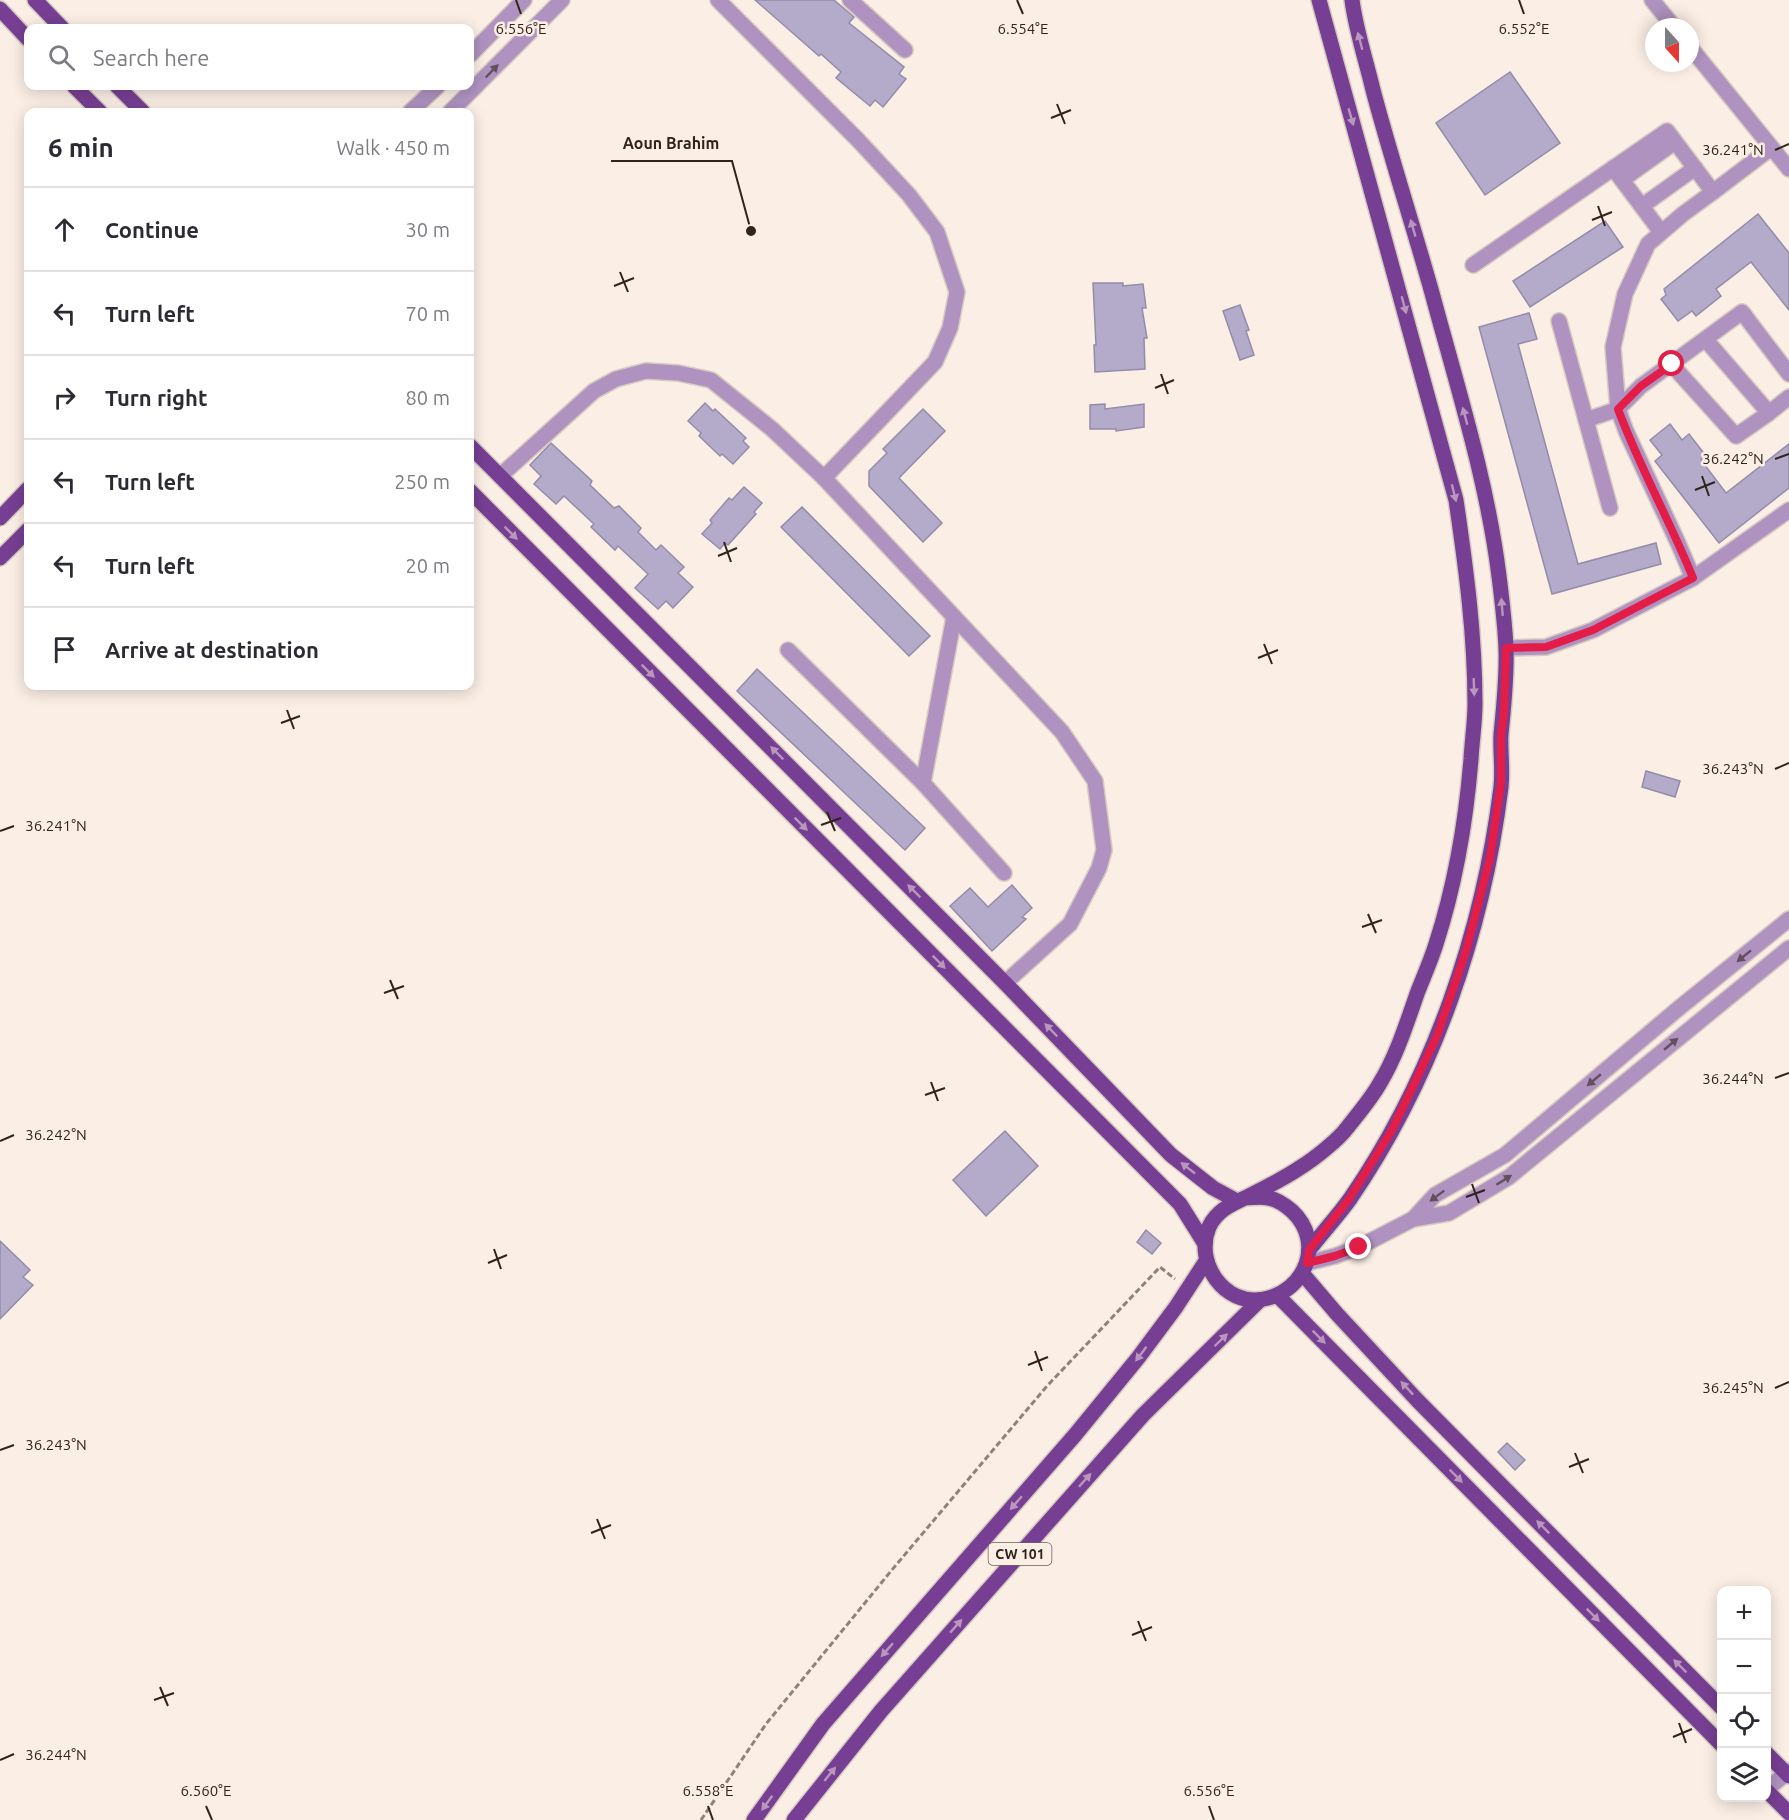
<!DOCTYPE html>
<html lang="en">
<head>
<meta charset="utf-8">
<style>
  body { margin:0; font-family:Ubuntu,sans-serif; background:#f7f7f7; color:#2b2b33 }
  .controls { position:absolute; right:18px; bottom:18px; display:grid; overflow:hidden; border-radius:12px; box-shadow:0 3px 15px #0003 }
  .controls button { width:54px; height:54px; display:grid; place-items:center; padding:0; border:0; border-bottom:2px solid #e1e1e2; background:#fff; color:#2b2b33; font:30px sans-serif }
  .compass { position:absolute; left:1645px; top:18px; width:54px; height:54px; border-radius:50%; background:#fff; box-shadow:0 3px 15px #0003; rotate:159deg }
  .stop { position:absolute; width:18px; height:18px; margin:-14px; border:4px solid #e11d48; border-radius:50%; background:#fff }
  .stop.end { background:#e11d48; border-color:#fff; box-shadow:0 2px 6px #0008 }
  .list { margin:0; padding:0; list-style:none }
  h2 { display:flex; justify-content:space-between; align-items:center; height:78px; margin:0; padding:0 24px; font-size:26px }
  h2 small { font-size:20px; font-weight:400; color:#7c7c81 }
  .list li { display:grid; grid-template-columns:39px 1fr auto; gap:18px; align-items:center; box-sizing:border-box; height:84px; padding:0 24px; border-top:2px solid #e1e1e2 }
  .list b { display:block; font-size:22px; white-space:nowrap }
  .list em { font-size:20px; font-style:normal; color:#7c7c81 }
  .icon { flex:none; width:33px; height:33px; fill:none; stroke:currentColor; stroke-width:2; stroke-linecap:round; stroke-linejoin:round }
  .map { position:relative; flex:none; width:1789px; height:1820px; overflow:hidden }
  .search { position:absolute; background:#fff; box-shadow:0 3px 15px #0003; left:24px; top:24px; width:450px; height:66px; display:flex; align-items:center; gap:15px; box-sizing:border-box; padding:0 21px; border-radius:12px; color:#7c7c81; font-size:22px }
  .panel { position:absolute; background:#fff; box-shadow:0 3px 15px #0003; left:24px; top:108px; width:450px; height:582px; border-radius:12px }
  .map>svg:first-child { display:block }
  .building { fill:#b4abcb; stroke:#948baa; stroke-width:1.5 }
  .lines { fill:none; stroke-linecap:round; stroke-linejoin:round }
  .minor-casing { stroke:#d6cac1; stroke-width:18 }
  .major-casing { stroke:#d6cac1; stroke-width:18 }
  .path { stroke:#8e8279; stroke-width:3; stroke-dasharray:6 3; stroke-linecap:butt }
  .minor { stroke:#af92c0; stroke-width:15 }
  .major { stroke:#773f93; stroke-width:15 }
  .oneway { fill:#b996bc }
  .oneway2 { fill:#62505d }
  .route { stroke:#e11d48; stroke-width:8 }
  .ticks { fill:none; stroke:#2f241b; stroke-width:2 }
  .labels { text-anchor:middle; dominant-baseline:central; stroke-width:5; stroke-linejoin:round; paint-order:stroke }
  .shield { fill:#fbeee5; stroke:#6c6158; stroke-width:1.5 }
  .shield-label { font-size:14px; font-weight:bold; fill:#2f241b }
  .ticks-label { font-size:15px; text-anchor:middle; fill:#2f241b; stroke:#fbeee5; stroke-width:5; stroke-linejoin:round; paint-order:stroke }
  .leader { fill:none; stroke:#2f241b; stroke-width:2 }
  .callout-dot { fill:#2f241b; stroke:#fbeee5; stroke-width:2 }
  .callout-label { font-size:16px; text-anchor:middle; font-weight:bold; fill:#2f241b; stroke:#fbeee5; stroke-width:5; stroke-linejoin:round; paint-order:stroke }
</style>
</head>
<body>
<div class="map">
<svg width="1789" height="1820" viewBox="0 0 1789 1820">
  <rect width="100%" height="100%" fill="#fbeee5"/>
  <g class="building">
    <polygon points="755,0 834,0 854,17 849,23 904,67 899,74 906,79 883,107 875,100 870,106 836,78 841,72 821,54 819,56"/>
    <polygon points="1510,72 1560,143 1485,195 1436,123"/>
    <polygon points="1758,214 1789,253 1789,310 1751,262 1716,289 1721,296 1696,316 1692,311 1678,321 1661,299 1666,295 1664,289"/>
    <polygon points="1605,221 1623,247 1530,307 1513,281"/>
    <polygon points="1093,283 1123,283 1123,286 1143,284 1146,308 1142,308 1147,338 1144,338 1145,369 1095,372 1094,345 1096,345"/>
    <polygon points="1240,305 1249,330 1246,331 1254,355 1240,360 1223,311"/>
    <polygon points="1529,313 1537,339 1518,344 1578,564 1656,543 1661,564 1552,594 1479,327"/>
    <polygon points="705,403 713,411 715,409 746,438 743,441 749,447 733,464 722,454 720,456 699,436 701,433 688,421"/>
    <polygon points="1105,404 1105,409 1144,404 1144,427 1116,431 1116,429 1090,429 1090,405"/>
    <polygon points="923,409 945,431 899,478 942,523 923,542 869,486 869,471 887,453 883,449"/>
    <polygon points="1670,424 1682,440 1689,434 1706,456 1701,460 1726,493 1789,444 1789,488 1719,543 1655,461 1662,455 1650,440"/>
    <polygon points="551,443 592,481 590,485 614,508 619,506 641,528 638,532 656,550 661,545 684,567 678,573 693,587 673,608 666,601 658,609 635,588 648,574 618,546 615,550 591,527 594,524 564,496 556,504 534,484 541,476 530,465"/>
    <polygon points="744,487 762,503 754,512 756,514 728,545 725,543 720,549 702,534 712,523 710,520 729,498 732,500"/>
    <polygon points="802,507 930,636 909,656 781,527"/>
    <polygon points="757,669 925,828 905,850 737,691"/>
    <polygon points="1646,771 1680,781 1675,797 1642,787"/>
    <polygon points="1012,885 1032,908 1022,917 1026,919 992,951 950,906 970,888 988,907"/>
    <polygon points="1005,1131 1038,1166 986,1216 953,1180"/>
    <polygon points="1146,1230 1161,1243 1152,1254 1137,1242"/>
    <polygon points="0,1241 30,1270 23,1277 33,1285 0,1319"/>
    <polygon points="1507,1443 1525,1460 1515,1470 1498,1452"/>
  </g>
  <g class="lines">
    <g class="minor-casing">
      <g id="minor">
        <polyline points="850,0 905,50"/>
        <polyline points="1652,0 1674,27"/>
        <polyline points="1690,47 1789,169"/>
        <polyline points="470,55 524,0"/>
        <polyline points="410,112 438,86"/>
        <polyline points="450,112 562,0"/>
        <polyline points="1613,168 1661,232"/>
        <polyline points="1622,180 1675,142"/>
        <polyline points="1713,192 1771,148"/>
        <polyline points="1642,206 1695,168"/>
        <polyline points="1473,265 1667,131 1713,192 1683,214 1648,244 1625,294 1613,347 1618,409 1626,431 1678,543 1693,578"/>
        <polyline points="1559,321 1586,420"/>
        <polyline points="1672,365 1736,436 1769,413 1706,340"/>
        <polyline points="1769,413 1789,397"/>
        <polyline points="500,476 594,391 616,379 646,371 678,373 711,380 772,429 824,478 935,362 950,328 957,292 937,232 909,195 858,140 718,0"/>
        <polyline points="824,478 1062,732 1095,781 1104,850 1099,868 1070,924 1005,983"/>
        <polyline points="1610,508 1586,420 1618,409 1641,386 1742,312 1789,374"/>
        <polyline points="954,617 923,783 1004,873"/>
        <polyline points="1506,648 1546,647 1593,630 1693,578 1789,510"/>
        <polyline points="788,650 923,783"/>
        <polyline points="1413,1219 1435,1195 1505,1155 1679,1008 1789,919"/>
        <polyline points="1307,1263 1335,1256 1359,1247 1413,1219 1449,1213 1509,1177 1789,948"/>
        <polyline points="1766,1790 1789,1771"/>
      </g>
    </g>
    <g class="major-casing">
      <g id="major">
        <polyline points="35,0 62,28"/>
        <polyline points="0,9 28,39"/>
        <polyline points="74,86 100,112"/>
        <polyline points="117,86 143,112"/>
        <polyline points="470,446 1005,983 1171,1155 1213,1188 1237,1201"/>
        <polyline points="470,491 1180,1204 1205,1244"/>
        <polyline points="0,518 28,489"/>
        <polyline points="0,558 28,530"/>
        <path d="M 1245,1198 C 1252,1198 1261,1196 1268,1198 C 1277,1199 1285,1205 1292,1211 C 1325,1242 1306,1291 1264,1299 C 1224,1307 1194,1262 1209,1227 C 1217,1210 1232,1204 1247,1197 C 1265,1188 1285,1178 1301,1167 C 1314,1159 1338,1140 1347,1128 C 1358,1114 1371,1099 1380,1083 C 1397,1055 1407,1022 1418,991 C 1424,976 1431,960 1436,944 C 1455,885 1466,822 1471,759 C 1472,741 1475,722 1475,704 C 1475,635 1466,568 1456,500 L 1319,0"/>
        <path d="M 1309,1250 C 1322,1233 1337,1217 1350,1199 C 1433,1078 1483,932 1501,787 C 1503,769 1500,751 1501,734 C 1504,705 1507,677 1506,648 C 1505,624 1502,600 1499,576 C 1487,480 1457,386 1432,293 C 1413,225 1391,158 1373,90 C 1366,60 1356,31 1352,0"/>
        <polyline points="1302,1273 1337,1314 1418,1401 1722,1708"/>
        <polyline points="1278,1296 1722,1745"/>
        <polyline points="1766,1753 1789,1776"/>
        <polyline points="1766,1790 1789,1813"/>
        <polyline points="754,1820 823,1724 1075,1435 1138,1358 1176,1307 1206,1261"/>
        <polyline points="794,1820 881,1711 1143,1415 1260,1300"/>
      </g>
    </g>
    <polyline class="path" points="701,1820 766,1724 891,1571 1047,1386 1160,1267 1175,1279"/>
    <use href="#minor" class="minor"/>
    <use href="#major" class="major"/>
  </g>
  <defs><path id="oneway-solid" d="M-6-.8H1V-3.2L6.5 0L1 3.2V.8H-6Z" transform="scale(1.5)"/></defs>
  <g class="oneway">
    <use href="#oneway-solid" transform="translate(1360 41) rotate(-105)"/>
    <use href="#oneway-solid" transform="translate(1351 117) rotate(74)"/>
    <use href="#oneway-solid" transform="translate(1413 228) rotate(-106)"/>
    <use href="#oneway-solid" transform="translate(1404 305) rotate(75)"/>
    <use href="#oneway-solid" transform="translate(1465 416) rotate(-105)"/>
    <use href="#oneway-solid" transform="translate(1454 493) rotate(76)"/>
    <use href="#oneway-solid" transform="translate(511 533) rotate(45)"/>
    <use href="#oneway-solid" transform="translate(1502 607) rotate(-95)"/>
    <use href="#oneway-solid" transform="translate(648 671) rotate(45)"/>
    <use href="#oneway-solid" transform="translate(1474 687) rotate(88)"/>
    <use href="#oneway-solid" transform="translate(777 753) rotate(-135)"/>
    <use href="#oneway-solid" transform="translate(801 824) rotate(45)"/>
    <use href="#oneway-solid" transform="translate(914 891) rotate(-135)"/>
    <use href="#oneway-solid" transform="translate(939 962) rotate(45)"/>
    <use href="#oneway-solid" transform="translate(1051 1030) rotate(-134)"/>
    <use href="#oneway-solid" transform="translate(1188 1168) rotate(-142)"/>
    <use href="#oneway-solid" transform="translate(1319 1337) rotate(45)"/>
    <use href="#oneway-solid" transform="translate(1221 1340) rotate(-44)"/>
    <use href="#oneway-solid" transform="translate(1141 1354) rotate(127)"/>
    <use href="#oneway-solid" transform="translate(1407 1388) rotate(-133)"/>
    <use href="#oneway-solid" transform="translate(1456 1476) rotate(45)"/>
    <use href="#oneway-solid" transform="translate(1085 1480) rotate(-48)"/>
    <use href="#oneway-solid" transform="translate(1016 1503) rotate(131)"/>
    <use href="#oneway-solid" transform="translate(1543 1527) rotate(-135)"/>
    <use href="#oneway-solid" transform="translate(1593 1615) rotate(45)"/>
    <use href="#oneway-solid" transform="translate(956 1626) rotate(-49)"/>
    <use href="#oneway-solid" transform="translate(887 1650) rotate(131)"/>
    <use href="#oneway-solid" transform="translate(1680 1666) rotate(-135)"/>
    <use href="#oneway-solid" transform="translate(830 1774) rotate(-51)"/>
    <use href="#oneway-solid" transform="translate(767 1803) rotate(126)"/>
  </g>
  <g class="oneway2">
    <use href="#oneway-solid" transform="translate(492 71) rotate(-46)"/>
    <use href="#oneway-solid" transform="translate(1744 956) rotate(141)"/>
    <use href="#oneway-solid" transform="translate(1671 1044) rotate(-40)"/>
    <use href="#oneway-solid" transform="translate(1594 1080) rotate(140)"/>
    <use href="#oneway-solid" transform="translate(1504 1180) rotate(-32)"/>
    <use href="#oneway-solid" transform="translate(1437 1196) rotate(143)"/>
  </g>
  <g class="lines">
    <path class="route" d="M 1359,1247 L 1335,1256 L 1307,1263 L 1309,1250 L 1349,1199 L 1392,1130 L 1437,1036 L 1466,951 L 1490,858 L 1501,783 L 1501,736 L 1504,713 L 1506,648 L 1546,647 L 1593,630 L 1693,578 C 1670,521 1639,466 1618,409 L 1641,386 L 1672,364"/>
  </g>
  <path class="ticks" d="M 516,0 L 521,14M 1017,0 L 1023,14M 1519,0 L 1524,14M 1057,104 L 1065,124M 1051,118 L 1071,110M 1775,150 L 1789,144M 1598,206 L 1605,226M 1592,220 L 1612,212M 620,272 L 628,292M 614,286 L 634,278M 1161,374 L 1168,394M 1155,388 L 1174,380M 1775,459 L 1789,454M 1702,476 L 1709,496M 1695,490 L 1715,482M 724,542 L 731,562M 718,556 L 737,548M 1264,644 L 1272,664M 1258,658 L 1278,650M 287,710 L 294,729M 281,723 L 300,716M 1775,769 L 1789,763M 827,812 L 835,831M 821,825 L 841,818M 0,831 L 14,826M 1368,914 L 1376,933M 1362,927 L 1382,920M 390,980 L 398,999M 384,993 L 404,986M 1775,1078 L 1789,1073M 931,1082 L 938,1101M 925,1095 L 945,1088M 0,1141 L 14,1135M 1472,1184 L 1479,1203M 1466,1197 L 1485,1190M 494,1249 L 501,1269M 488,1263 L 507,1255M 1035,1351 L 1042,1371M 1028,1365 L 1048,1357M 1775,1388 L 1789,1382M 0,1450 L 14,1445M 1575,1453 L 1583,1473M 1569,1467 L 1589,1459M 597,1519 L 605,1539M 591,1533 L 611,1525M 1138,1621 L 1146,1641M 1132,1635 L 1152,1627M 160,1687 L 168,1706M 154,1700 L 174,1693M 1679,1723 L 1686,1743M 1673,1737 L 1692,1729M 0,1760 L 14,1754M 206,1806 L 212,1820M 708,1806 L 713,1820M 1209,1806 L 1214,1820"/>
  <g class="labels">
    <rect class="shield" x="988.5" y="1543" width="63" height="22" rx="4.5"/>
    <g class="shield-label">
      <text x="1020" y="1554">CW 101</text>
    </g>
  </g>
  <g class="ticks-label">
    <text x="521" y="34">6.556°E</text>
    <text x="1023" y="34">6.554°E</text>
    <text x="1524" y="34">6.552°E</text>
    <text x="1733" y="155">36.241°N</text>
    <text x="1733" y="464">36.242°N</text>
    <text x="1733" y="774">36.243°N</text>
    <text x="56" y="831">36.241°N</text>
    <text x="1733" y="1084">36.244°N</text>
    <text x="56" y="1140">36.242°N</text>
    <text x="1733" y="1393">36.245°N</text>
    <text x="56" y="1450">36.243°N</text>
    <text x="56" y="1760">36.244°N</text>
    <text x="206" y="1796">6.560°E</text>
    <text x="708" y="1796">6.558°E</text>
    <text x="1209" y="1796">6.556°E</text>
  </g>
  <path class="leader" d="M751 231L732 161H611"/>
  <circle class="callout-dot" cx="751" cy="231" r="6"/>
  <g class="callout-label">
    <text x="671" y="149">Aoun Brahim</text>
  </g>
</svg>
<div class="controls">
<button>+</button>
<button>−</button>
<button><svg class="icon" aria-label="locate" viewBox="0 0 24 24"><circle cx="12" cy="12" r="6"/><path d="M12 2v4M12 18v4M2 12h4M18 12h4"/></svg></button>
<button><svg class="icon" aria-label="layers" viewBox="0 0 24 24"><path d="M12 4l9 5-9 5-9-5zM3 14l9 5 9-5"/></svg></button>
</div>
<svg class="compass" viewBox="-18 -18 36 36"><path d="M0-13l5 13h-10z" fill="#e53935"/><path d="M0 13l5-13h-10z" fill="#7c7c81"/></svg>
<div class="stop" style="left:1672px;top:364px"></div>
<div class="stop end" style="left:1359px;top:1247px"></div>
<div class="search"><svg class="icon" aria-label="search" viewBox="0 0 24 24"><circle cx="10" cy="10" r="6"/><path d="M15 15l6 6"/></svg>Search here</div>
<section class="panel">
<h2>6 min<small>Walk · 450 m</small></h2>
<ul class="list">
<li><svg class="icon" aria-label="ahead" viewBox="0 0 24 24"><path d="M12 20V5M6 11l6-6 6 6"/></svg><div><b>Continue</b></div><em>30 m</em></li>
<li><svg class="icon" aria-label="left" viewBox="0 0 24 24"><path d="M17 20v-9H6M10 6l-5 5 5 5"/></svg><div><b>Turn left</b></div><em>70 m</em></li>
<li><svg class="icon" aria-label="right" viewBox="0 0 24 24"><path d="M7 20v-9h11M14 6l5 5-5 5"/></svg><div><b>Turn right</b></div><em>80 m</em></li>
<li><svg class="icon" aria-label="left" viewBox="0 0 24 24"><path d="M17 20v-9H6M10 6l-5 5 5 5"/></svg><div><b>Turn left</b></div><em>250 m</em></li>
<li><svg class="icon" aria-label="left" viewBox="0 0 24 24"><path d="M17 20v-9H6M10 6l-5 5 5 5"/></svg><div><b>Turn left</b></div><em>20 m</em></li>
<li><svg class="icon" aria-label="arrive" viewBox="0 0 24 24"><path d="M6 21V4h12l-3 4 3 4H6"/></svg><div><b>Arrive at destination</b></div></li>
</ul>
</section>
</div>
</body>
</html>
